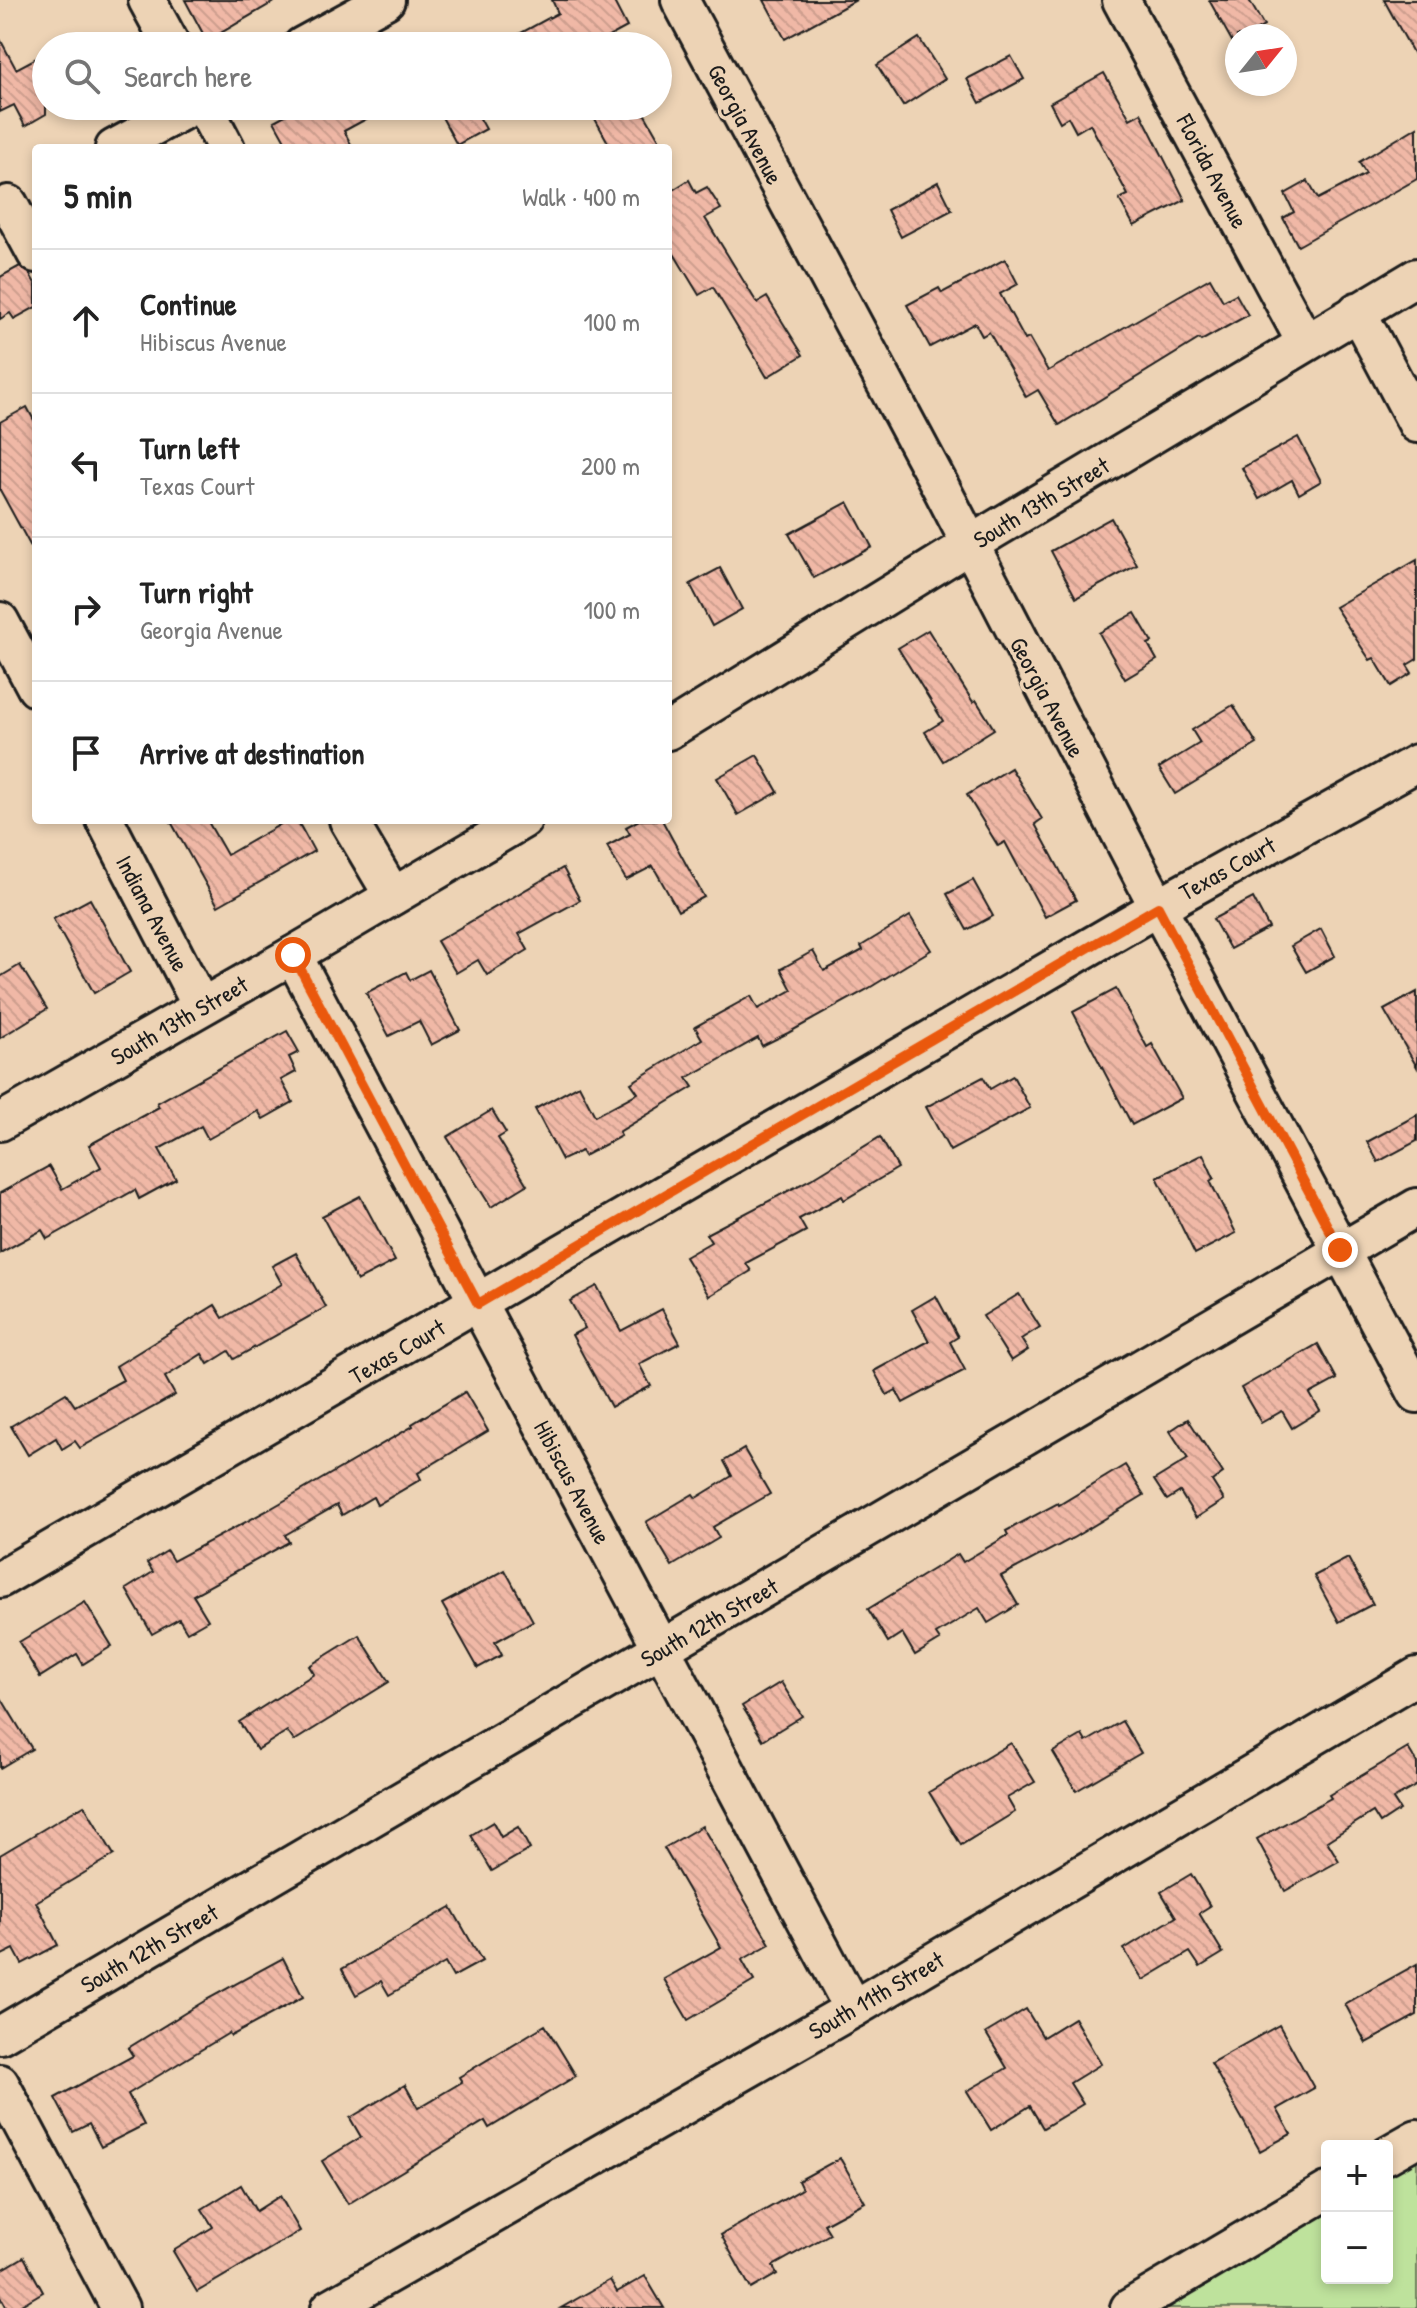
<!DOCTYPE html>
<html lang="en">
<head>
<meta charset="utf-8">
<style>
  body { margin:0; font-family:"Patrick Hand",sans-serif; background:#f6f6f6; color:#222 }
  .controls { position:absolute; right:24px; bottom:24px; display:grid; overflow:hidden; border-radius:8px; box-shadow:0 4px 12px #0003 }
  .controls button { width:72px; height:72px; display:grid; place-items:center; padding:0; border:0; border-bottom:2px solid #e0e0e0; background:#fff; color:#222; font:40px sans-serif }
  .compass { position:absolute; left:1225px; top:24px; width:72px; height:72px; border-radius:50%; background:#fff; box-shadow:0 4px 12px #0003; rotate:60deg }
  .stop { position:absolute; width:24px; height:24px; margin:-18px; border:6px solid #ea580c; border-radius:50%; background:#fff }
  .stop.end { background:#ea580c; border-color:#fff; box-shadow:0 2px 8px #0008 }
  .list { margin:0; padding:0; list-style:none }
  h2 { display:flex; justify-content:space-between; align-items:center; height:104px; margin:0; padding:0 32px; font-size:34px }
  h2 small { font-size:26px; font-weight:400; color:#767676 }
  .list li { display:grid; grid-template-columns:52px 1fr auto; gap:24px; align-items:center; box-sizing:border-box; height:144px; padding:0 32px; border-top:2px solid #e0e0e0 }
  .list b { display:block; font-size:30px; white-space:nowrap }
  .list p { margin:0; font-size:26px; white-space:nowrap; color:#767676 }
  .list em { font-size:26px; font-style:normal; color:#767676 }
  .icon { flex:none; width:44px; height:44px; fill:none; stroke:currentColor; stroke-width:2; stroke-linecap:round; stroke-linejoin:round }
  .map { position:relative; flex:none; width:1417px; height:2308px; overflow:hidden }
  .search { position:absolute; background:#fff; box-shadow:0 4px 12px #0003; left:32px; top:32px; width:640px; height:88px; display:flex; align-items:center; gap:20px; box-sizing:border-box; padding:0 28px; border-radius:44px; color:#767676; font-size:30px }
  .panel { position:absolute; background:#fff; box-shadow:0 4px 12px #0003; left:32px; top:144px; width:640px; height:680px; border-radius:8px }
  .map>svg:first-child { display:block }
  .green { fill:#bee29c; stroke:#6d7f5c; stroke-width:2 }
  .building { fill:url(#building-back-hatch); stroke:#1c1c1c; stroke-width:2 }
  .lines { fill:none; stroke-linecap:round; stroke-linejoin:round }
  .minor-casing { stroke:#1c1c1c; stroke-width:42 }
  .minor { stroke:#edd3b5; stroke-width:36 }
  .route { stroke:#ea580c; stroke-width:10 }
  .labels { text-anchor:middle; dominant-baseline:central; stroke-width:7; stroke-linejoin:round; paint-order:stroke }
  .street-label { font-size:24px; fill:#1c1c1c; stroke:#edd3b5 }
</style>
</head>
<body>
<div class="map">
<svg width="1417" height="2308" viewBox="0 0 1417 2308">
  <defs>
    <pattern id="building-back-hatch" width="6" height="6" patternUnits="userSpaceOnUse" patternTransform="scale(2)"><rect width="6" height="6" fill="#f0b8a6"/><path d="M-1 5l2 2M0 0l6 6M5-1l2 2" fill="none" stroke="#cd9e8e"/></pattern>
  </defs>
  <rect width="100%" height="100%" fill="#edd3b5"/>
  <filter id="ink" filterUnits="userSpaceOnUse"><feTurbulence type="fractalNoise" baseFrequency=".0125" numOctaves="2"/><feDisplacementMap in="SourceGraphic" scale="16" xChannelSelector="R" yChannelSelector="G"/><feConvolveMatrix kernelMatrix="1 2 1 2 8 2 1 2 1" color-interpolation-filters="sRGB"/></filter>
  <g filter="url(#ink)">
    <polygon class="green" points="1417,2152 1417,2308 1152,2308 1327,2205 1327,2278 1387,2278 1387,2169"/>
    <g class="building">
      <polygon points="185,0 277,0 207,41"/>
      <polygon points="552,0 613,0 627,27 592,46 497,46 558,13"/>
      <polygon points="764,0 856,0 785,39"/>
      <polygon points="1209,0 1249,0 1264,26 1246,36 1237,36 1237,41 1233,43"/>
      <polygon points="1384,0 1417,0 1417,60"/>
      <polygon points="919,38 945,79 903,106 877,65"/>
      <polygon points="0,39 16,69 46,53 46,114 25,126 14,105 0,112"/>
      <polygon points="1011,56 1024,79 980,103 967,79"/>
      <polygon points="1104,73 1130,119 1141,113 1185,200 1134,226 1119,199 1128,195 1090,124 1076,132 1068,117 1060,122 1050,103"/>
      <polygon points="302,106 390,106 344,131 353,148 289,148 274,121"/>
      <polygon points="436,106 473,106 486,129 457,145"/>
      <polygon points="614,106 640,106 664,148 611,148 594,117"/>
      <polygon points="1417,127 1417,179 1298,246 1283,218 1294,212 1285,194 1308,181 1318,199 1366,174 1359,162"/>
      <polygon points="689,180 696,193 707,187 721,209 705,218 757,303 767,297 803,355 767,377 713,287 699,295 668,244 668,193"/>
      <polygon points="938,182 952,210 901,237 887,210"/>
      <polygon points="1005,259 1018,284 1000,294 1025,340 1029,338 1048,371 1210,278 1223,301 1236,294 1248,315 1201,341 1199,339 1059,425 1038,390 1026,397 989,332 982,336 975,323 930,347 907,305 939,288 942,293"/>
      <polygon points="20,266 29,273 36,285 36,307 14,319 10,313 0,319 0,277"/>
      <polygon points="27,407 36,424 36,556 0,490 0,422"/>
      <polygon points="1298,437 1321,481 1299,494 1292,480 1259,499 1242,468"/>
      <polygon points="848,502 872,547 814,578 789,534"/>
      <polygon points="1111,518 1137,565 1076,598 1051,551"/>
      <polygon points="1417,560 1417,659 1407,665 1412,673 1391,686 1374,658 1370,660 1335,607"/>
      <polygon points="720,568 742,609 712,626 690,584"/>
      <polygon points="1135,613 1152,642 1148,644 1157,660 1125,679 1099,633"/>
      <polygon points="928,630 973,702 976,700 994,729 943,761 925,732 943,721 898,648"/>
      <polygon points="1233,705 1257,744 1175,794 1159,768 1200,743 1192,730"/>
      <polygon points="757,755 778,792 738,815 717,778"/>
      <polygon points="1011,768 1042,819 1035,824 1076,900 1045,917 1005,842 998,846 967,795"/>
      <polygon points="170,820 207,820 227,855 288,820 297,820 314,851 218,906"/>
      <polygon points="639,820 662,820 704,897 678,911 653,866 626,880 607,846 630,834 626,827"/>
      <polygon points="563,868 580,900 519,934 528,950 487,975 478,960 456,973 437,941"/>
      <polygon points="973,880 993,916 967,930 947,894"/>
      <polygon points="1253,898 1269,928 1230,949 1213,919"/>
      <polygon points="90,899 130,972 94,993 53,919"/>
      <polygon points="910,916 931,950 866,990 788,1033 762,1046 758,1038 687,1078 693,1087 619,1132 621,1136 584,1156 581,1151 562,1160 535,1109 579,1085 595,1116 638,1093 631,1083 702,1039 695,1027 751,996 758,1009 792,990 781,969 813,951 824,971 863,950 861,946"/>
      <polygon points="1321,929 1335,956 1306,972 1291,946"/>
      <polygon points="20,965 47,1009 0,1038 0,977"/>
      <polygon points="429,970 460,1030 431,1045 419,1021 389,1036 366,993 406,972 410,980"/>
      <polygon points="1116,989 1147,1047 1152,1044 1182,1098 1132,1125 1073,1012"/>
      <polygon points="1417,992 1417,1067 1384,1010"/>
      <polygon points="287,1031 299,1052 289,1057 296,1072 281,1080 293,1102 263,1119 258,1111 208,1139 201,1126 159,1149 176,1179 139,1199 135,1190 47,1239 42,1230 0,1253 0,1193 49,1166 62,1189 101,1167 89,1145 159,1107 157,1103"/>
      <polygon points="1013,1076 1030,1108 950,1151 926,1107 983,1077 990,1089"/>
      <polygon points="492,1110 506,1133 498,1138 527,1185 491,1207 447,1137"/>
      <polygon points="1417,1115 1417,1141 1378,1162 1367,1142"/>
      <polygon points="880,1137 898,1168 844,1200 842,1196 799,1219 806,1231 746,1263 751,1271 709,1296 685,1257 711,1242 706,1234 811,1179"/>
      <polygon points="1203,1154 1214,1178 1210,1181 1236,1233 1195,1254 1157,1177"/>
      <polygon points="360,1196 395,1261 357,1281 322,1216"/>
      <polygon points="296,1253 326,1307 234,1359 229,1351 208,1364 202,1354 165,1377 175,1395 80,1448 75,1441 62,1449 56,1438 28,1455 11,1426 66,1393 75,1406 123,1380 116,1366 215,1305 223,1318 282,1284 272,1266"/>
      <polygon points="597,1286 621,1331 662,1309 680,1343 639,1364 651,1386 611,1407 572,1335 585,1328 570,1301"/>
      <polygon points="1019,1294 1040,1327 1021,1339 1028,1350 1011,1361 983,1316"/>
      <polygon points="936,1296 958,1337 950,1342 965,1370 903,1403 896,1390 887,1395 874,1371 929,1341 912,1310"/>
      <polygon points="1318,1344 1337,1379 1310,1394 1320,1411 1292,1428 1282,1411 1261,1423 1241,1388"/>
      <polygon points="465,1392 488,1431 418,1473 421,1479 377,1505 373,1497 342,1515 337,1505 285,1535 289,1542 193,1595 208,1620 187,1632 179,1619 152,1634 126,1589 153,1572 147,1563 167,1551 173,1561 270,1509 413,1426 412,1424"/>
      <polygon points="1188,1419 1223,1473 1212,1481 1224,1500 1196,1518 1180,1492 1167,1500 1154,1480 1188,1459 1170,1431"/>
      <polygon points="744,1449 770,1494 713,1527 719,1538 672,1566 646,1522 693,1494 696,1498 732,1476 724,1461"/>
      <polygon points="1125,1465 1144,1495 1073,1538 1001,1576 1018,1605 988,1623 979,1608 936,1634 940,1640 915,1655 902,1633 888,1642 868,1609 958,1554 963,1562 1008,1535 1006,1531 1058,1503 1059,1505"/>
      <polygon points="1348,1558 1373,1604 1339,1622 1314,1576"/>
      <polygon points="505,1570 533,1621 495,1642 502,1655 478,1668 442,1604"/>
      <polygon points="85,1602 112,1646 83,1664 77,1654 40,1677 19,1642"/>
      <polygon points="359,1635 389,1682 294,1741 287,1731 257,1750 239,1722 314,1674 309,1666"/>
      <polygon points="781,1682 802,1716 763,1740 742,1706"/>
      <polygon points="0,1696 32,1749 0,1768"/>
      <polygon points="1122,1721 1141,1753 1076,1791 1053,1752 1082,1735 1086,1742"/>
      <polygon points="1011,1743 1035,1782 1007,1798 1015,1812 961,1845 929,1792"/>
      <polygon points="1408,1748 1417,1763 1417,1785 1393,1799 1400,1810 1380,1823 1373,1812 1327,1841 1339,1861 1285,1891 1257,1839 1331,1798 1329,1795"/>
      <polygon points="84,1805 114,1855 36,1902 58,1945 22,1964 14,1949 0,1956 0,1855"/>
      <polygon points="493,1822 501,1837 518,1827 530,1849 492,1871 471,1835"/>
      <polygon points="702,1826 770,1944 742,1960 754,1981 688,2020 664,1979 721,1947 664,1848"/>
      <polygon points="1191,1874 1210,1906 1199,1913 1223,1953 1200,1967 1190,1952 1143,1980 1124,1949 1176,1917 1161,1892"/>
      <polygon points="451,1907 482,1961 453,1977 445,1963 389,1995 381,1981 356,1995 342,1969"/>
      <polygon points="283,1958 303,1997 231,2036 229,2033 128,2094 144,2125 101,2147 89,2124 73,2132 55,2098 133,2056 128,2048 206,2000"/>
      <polygon points="1417,1964 1417,2015 1366,2043 1345,2004"/>
      <polygon points="1026,2009 1043,2037 1074,2018 1101,2064 1070,2083 1083,2104 1043,2128 1030,2106 991,2130 967,2091 1007,2068 986,2033"/>
      <polygon points="545,2025 576,2076 489,2128 485,2121 348,2204 322,2161 361,2137 350,2118 405,2085 418,2108 462,2082 459,2077"/>
      <polygon points="1279,2025 1314,2088 1277,2109 1291,2134 1260,2151 1211,2063"/>
      <polygon points="840,2158 865,2202 824,2224 830,2234 773,2266 777,2274 751,2289 721,2235 802,2189 798,2181"/>
      <polygon points="241,2185 256,2211 280,2196 300,2231 197,2292 173,2251 213,2227 202,2209"/>
      <polygon points="24,2257 43,2292 16,2308 7,2308 0,2295 0,2271"/>
      <polygon points="645,2276 664,2308 561,2308 610,2280 617,2292"/>
    </g>
    <g class="lines">
      <g class="minor-casing">
        <g id="minor">
          <polyline points="147,0 172,46"/>
          <polyline points="680,0 938,482 1158,907 1417,1394"/>
          <polyline points="1121,0 1305,342"/>
          <polyline points="302,46 386,0"/>
          <polyline points="204,106 226,148"/>
          <polyline points="114,148 192,106"/>
          <polyline points="9,204 36,254"/>
          <polyline points="1357,311 1417,424"/>
          <polyline points="0,621 36,688"/>
          <polyline points="668,731 992,531 1417,277"/>
          <polyline points="105,820 201,1006"/>
          <polyline points="348,820 393,896"/>
          <polyline points="293,955 853,2009"/>
          <polyline points="0,1122 293,955 523,820"/>
          <polyline points="0,1579 1179,895 1417,763"/>
          <polyline points="0,2035 1417,1207"/>
          <polyline points="0,2083 120,2308"/>
          <polyline points="1387,2155 1417,2138"/>
          <polyline points="330,2308 853,2009 1417,1676"/>
          <polyline points="1129,2308 1327,2191"/>
        </g>
      </g>
      <use href="#minor" class="minor"/>
    </g>
  </g>
  <g class="lines" filter="url(#ink)">
    <polyline class="route" points="293,955 478,1304 1158,907 1340,1250"/>
  </g>
  <g class="labels">
    <g class="street-label">
      <text transform="translate(746 124) rotate(62)">Georgia Avenue</text>
      <text transform="translate(1213 171) rotate(62)">Florida Avenue</text>
      <text transform="translate(1041 502) rotate(-31)">South 13th Street</text>
      <text transform="translate(1048 697) rotate(62)">Georgia Avenue</text>
      <text transform="translate(1227 868) rotate(-29)">Texas Court</text>
      <text transform="translate(153 913) rotate(62)">Indiana Avenue</text>
      <text transform="translate(179 1020) rotate(-30)">South 13th Street</text>
      <text transform="translate(397 1351) rotate(-30)">Texas Court</text>
      <text transform="translate(573 1482) rotate(62)">Hibiscus Avenue</text>
      <text transform="translate(709 1622) rotate(-30)">South 12th Street</text>
      <text transform="translate(149 1948) rotate(-30)">South 12th Street</text>
      <text transform="translate(876 1995) rotate(-30)">South 11th Street</text>
    </g>
  </g>
</svg>
<div class="controls">
<button>+</button>
<button>−</button>
</div>
<svg class="compass" viewBox="-18 -18 36 36"><path d="M0-13l5 13h-10z" fill="#e53935"/><path d="M0 13l5-13h-10z" fill="#767676"/></svg>
<div class="stop" style="left:293px;top:955px"></div>
<div class="stop end" style="left:1340px;top:1250px"></div>
<div class="search"><svg class="icon" aria-label="search" viewBox="0 0 24 24"><circle cx="10" cy="10" r="6"/><path d="M15 15l6 6"/></svg>Search here</div>
<section class="panel">
<h2>5 min<small>Walk · 400 m</small></h2>
<ul class="list">
<li><svg class="icon" aria-label="ahead" viewBox="0 0 24 24"><path d="M12 20V5M6 11l6-6 6 6"/></svg><div><b>Continue</b><p>Hibiscus Avenue</p></div><em>100 m</em></li>
<li><svg class="icon" aria-label="left" viewBox="0 0 24 24"><path d="M17 20v-9H6M10 6l-5 5 5 5"/></svg><div><b>Turn left</b><p>Texas Court</p></div><em>200 m</em></li>
<li><svg class="icon" aria-label="right" viewBox="0 0 24 24"><path d="M7 20v-9h11M14 6l5 5-5 5"/></svg><div><b>Turn right</b><p>Georgia Avenue</p></div><em>100 m</em></li>
<li><svg class="icon" aria-label="arrive" viewBox="0 0 24 24"><path d="M6 21V4h12l-3 4 3 4H6"/></svg><div><b>Arrive at destination</b></div></li>
</ul>
</section>
</div>
</body>
</html>
